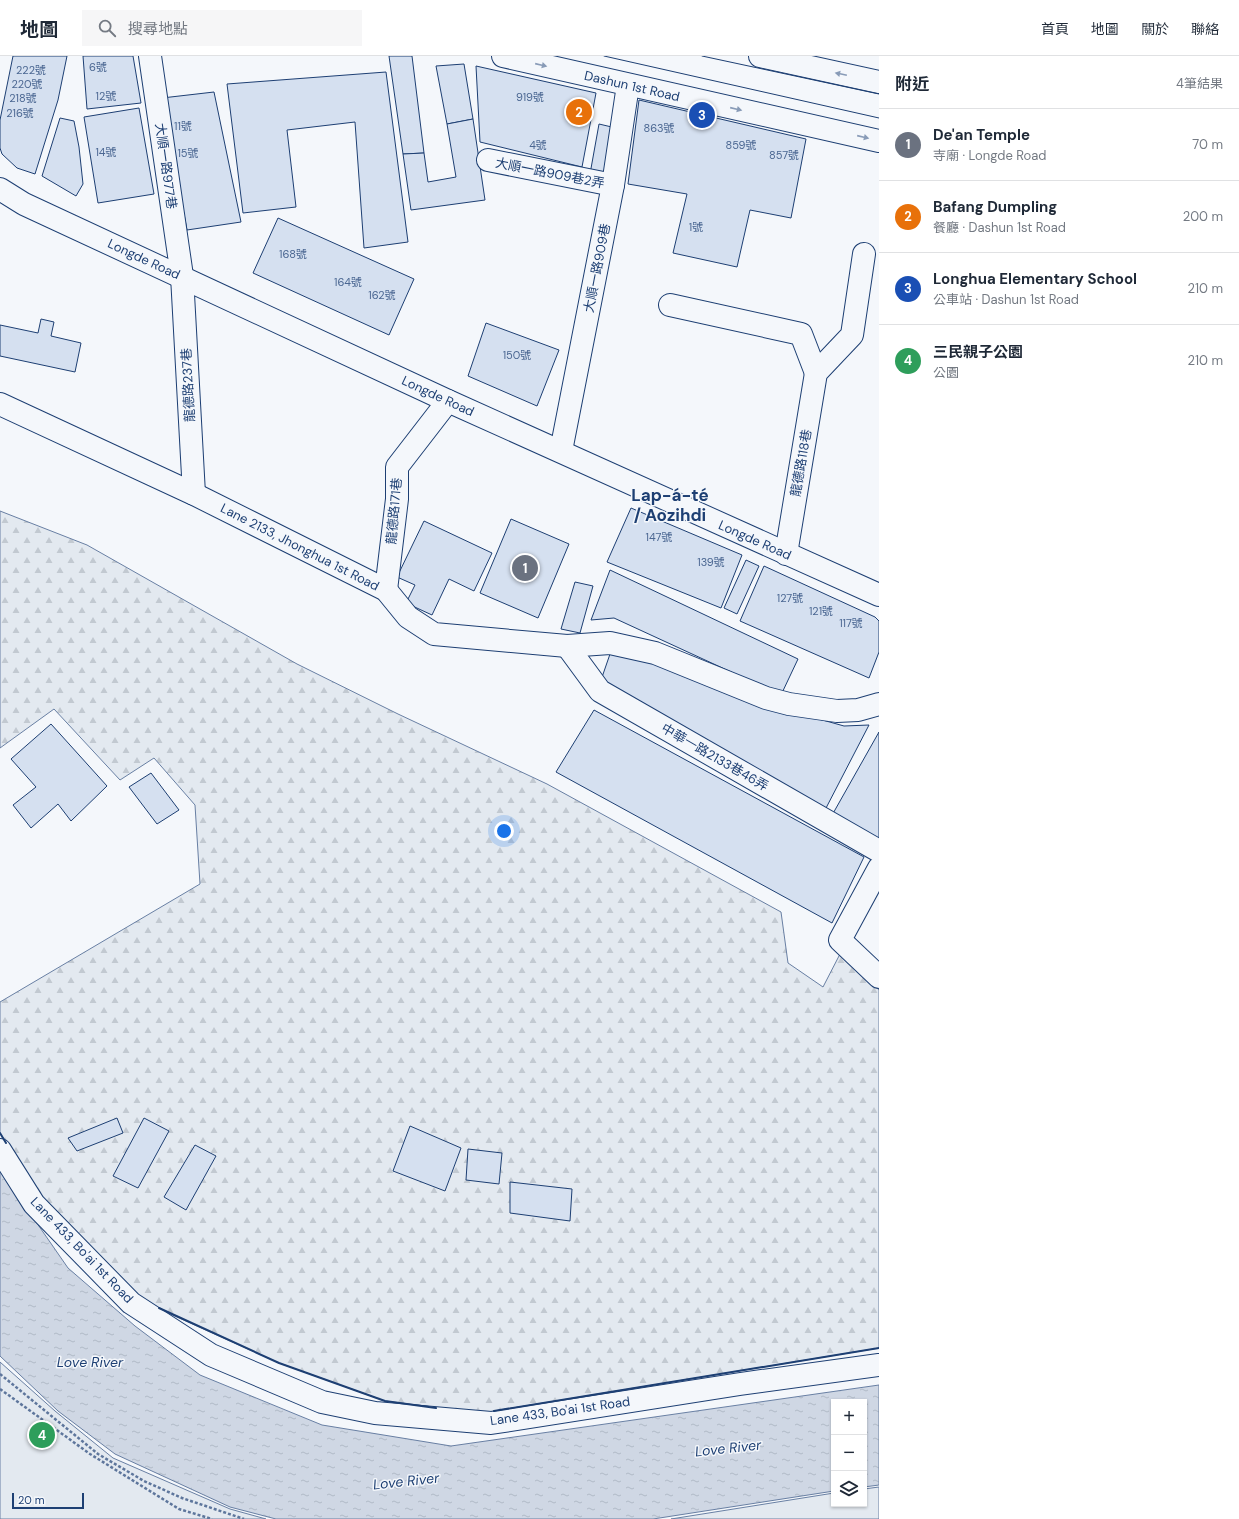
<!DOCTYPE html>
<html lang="zh-TW">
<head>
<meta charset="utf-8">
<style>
  body { margin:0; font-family:"DM Sans","Noto Sans TC",sans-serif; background:#f6f6f7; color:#1f2937 }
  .controls { position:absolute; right:12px; bottom:12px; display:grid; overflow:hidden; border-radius:0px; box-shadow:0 1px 3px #0004 }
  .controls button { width:36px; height:36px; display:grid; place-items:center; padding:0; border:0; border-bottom:1px solid #e0e1e3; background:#fff; color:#1f2937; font:20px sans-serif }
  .scale { position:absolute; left:12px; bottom:10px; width:72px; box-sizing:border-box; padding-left:4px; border:2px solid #1d3f73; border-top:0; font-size:11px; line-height:14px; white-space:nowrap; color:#1d3f73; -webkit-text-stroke:3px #f4f7fb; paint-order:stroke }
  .you { position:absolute; left:504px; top:775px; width:14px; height:14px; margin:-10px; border:3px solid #fff; border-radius:50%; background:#1a73e8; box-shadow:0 0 0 6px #1a73e833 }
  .badge { display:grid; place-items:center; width:26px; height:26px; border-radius:50%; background:#b45309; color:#fff; font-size:13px; font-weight:700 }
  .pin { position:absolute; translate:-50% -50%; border:2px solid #fff; box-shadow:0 1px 4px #0006 }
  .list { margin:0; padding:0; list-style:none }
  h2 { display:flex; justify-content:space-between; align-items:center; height:52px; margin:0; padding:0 16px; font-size:17px }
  h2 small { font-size:13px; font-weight:400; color:#747a83 }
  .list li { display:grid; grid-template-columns:26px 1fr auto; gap:12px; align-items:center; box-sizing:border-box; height:72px; padding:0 16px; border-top:1px solid #e0e1e3 }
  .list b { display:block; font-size:15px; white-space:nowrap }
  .list p { margin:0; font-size:13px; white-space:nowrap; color:#747a83 }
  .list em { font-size:13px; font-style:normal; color:#747a83 }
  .icon { flex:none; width:22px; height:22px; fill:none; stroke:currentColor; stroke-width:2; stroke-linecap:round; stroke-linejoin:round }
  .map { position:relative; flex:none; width:879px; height:1463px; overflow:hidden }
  header { display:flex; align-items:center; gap:24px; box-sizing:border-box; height:56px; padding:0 20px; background:#fff; border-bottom:1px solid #e0e1e3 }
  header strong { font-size:19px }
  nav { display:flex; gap:22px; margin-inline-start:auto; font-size:14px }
  .search { width:280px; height:36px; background:#f6f6f7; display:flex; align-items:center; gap:10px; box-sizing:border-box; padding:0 14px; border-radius:0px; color:#747a83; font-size:15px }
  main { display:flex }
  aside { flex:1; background:#fff }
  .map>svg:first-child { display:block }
  .green { fill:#e3e9f0; stroke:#687fa3 }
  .forest { fill:url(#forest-firs); stroke:#687fa3 }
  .water { fill:url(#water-ripples); stroke:#687fa3 }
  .building { fill:#d5e0f0; stroke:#1d3f73 }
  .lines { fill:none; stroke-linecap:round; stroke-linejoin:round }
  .minor-casing { stroke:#1d3f73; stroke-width:24 }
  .path { stroke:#5e769c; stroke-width:2.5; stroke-dasharray:3 2; stroke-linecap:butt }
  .minor { stroke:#f4f7fb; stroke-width:22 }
  .tram { stroke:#1d3f73; stroke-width:1 }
  .wall { stroke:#1d3f73; stroke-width:2 }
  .oneway { fill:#889bb7 }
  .labels { text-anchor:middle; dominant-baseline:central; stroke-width:3; stroke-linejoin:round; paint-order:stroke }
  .number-label { font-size:11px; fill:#4b6792 }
  .street-label { font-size:13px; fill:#1d3f73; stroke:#f4f7fb }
  .water-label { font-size:14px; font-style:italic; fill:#1d3f73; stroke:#f4f7fb }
  .district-label { font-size:17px; font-weight:bold; fill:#1d3f73; stroke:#f4f7fb }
</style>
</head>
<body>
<header>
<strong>地圖</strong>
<div class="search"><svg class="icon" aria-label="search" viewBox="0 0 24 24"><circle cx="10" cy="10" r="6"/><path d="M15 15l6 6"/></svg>搜尋地點</div>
<nav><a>首頁</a><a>地圖</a><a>關於</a><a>聯絡</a></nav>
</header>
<main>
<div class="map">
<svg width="879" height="1463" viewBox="0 0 879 1463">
  <defs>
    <pattern id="forest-firs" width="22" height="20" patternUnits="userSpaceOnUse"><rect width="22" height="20" fill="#e3e9f0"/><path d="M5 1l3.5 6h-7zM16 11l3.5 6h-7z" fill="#c2c9d1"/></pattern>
    <pattern id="water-ripples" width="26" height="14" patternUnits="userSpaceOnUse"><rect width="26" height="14" fill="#cfd7e4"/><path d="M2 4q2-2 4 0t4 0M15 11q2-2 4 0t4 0" fill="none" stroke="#b1bac7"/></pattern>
  </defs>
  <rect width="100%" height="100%" fill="#f4f7fb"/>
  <g class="green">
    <polygon points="0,1306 55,1355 113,1402 230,1453 266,1463 0,1463"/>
    <polygon points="879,1431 879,1463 671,1463 834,1437 834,1448 864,1448 864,1433"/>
  </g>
  <polygon class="forest" points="0,455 87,489 297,608 398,658 547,728 781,856 788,907 823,931 840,898 879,934 879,1292 482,1357 385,1345 279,1307 137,1243 39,1137 0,1077 0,946 200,828 195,749 154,702 120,724 54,653 0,692"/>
  <polygon class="water" points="0,1114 68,1212 135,1270 200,1319 322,1369 451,1390 879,1329 879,1429 864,1431 864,1346 834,1346 834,1435 653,1463 276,1463 230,1451 115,1398 58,1355 0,1300"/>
  <g class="building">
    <polygon points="13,0 67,0 58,44 35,118 17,112 2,98 0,92 0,64"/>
    <polygon points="83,0 133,0 141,47 87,53"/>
    <polygon points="389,0 412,0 424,97 403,98"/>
    <polygon points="464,8 473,63 447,68 436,10"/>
    <polygon points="476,10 596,37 582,111 480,86"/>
    <polygon points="386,16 408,186 364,192 355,66 287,74 296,151 243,157 227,28"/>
    <polygon points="214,36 241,166 187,174 162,42"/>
    <polygon points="639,44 806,83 791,162 750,154 737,211 673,197 687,138 628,128"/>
    <polygon points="139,52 154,138 98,147 84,61"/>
    <polygon points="60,62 74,65 79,91 83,128 76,140 42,120"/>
    <polygon points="473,63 485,144 411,154 403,98 424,97 428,126 456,121 447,68"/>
    <polygon points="599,68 616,72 607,122 590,118"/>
    <polygon points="278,162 414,223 389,279 253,217"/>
    <polygon points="41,263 54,266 51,280 81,287 75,316 0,300 0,269 38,277"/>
    <polygon points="486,267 559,294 537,350 468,320"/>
    <polygon points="631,452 742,499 721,552 607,506"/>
    <polygon points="511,463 569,488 538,562 480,537"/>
    <polygon points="424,465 492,497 474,535 449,523 432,559 406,547 415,529 397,521"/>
    <polygon points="746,504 759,510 737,558 724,552"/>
    <polygon points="764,510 875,561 879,565 879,596 869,622 740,565"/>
    <polygon points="610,514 798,603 781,639 614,562 591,564"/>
    <polygon points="575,526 593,530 580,577 561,573"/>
    <polygon points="610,598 648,603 801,658 844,670 869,669 825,754 600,627"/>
    <polygon points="594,654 864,801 832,867 556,716"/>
    <polygon points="51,668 107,730 71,765 58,748 31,772 13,749 36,731 11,703"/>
    <polygon points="879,676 879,784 831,761"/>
    <polygon points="151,717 179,754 157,768 129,731"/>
    <polygon points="117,1062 123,1077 77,1095 68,1082"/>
    <polygon points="144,1062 169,1075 138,1132 113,1120"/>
    <polygon points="410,1070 461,1092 445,1135 393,1115"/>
    <polygon points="195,1089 216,1100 186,1154 164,1141"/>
    <polygon points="468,1093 502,1097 499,1128 466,1124"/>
    <polygon points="510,1126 572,1133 570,1165 510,1157"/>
  </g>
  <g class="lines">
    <g class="minor-casing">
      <g id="minor">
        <polyline points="150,0 182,220 194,438"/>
        <polyline points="503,0 879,85"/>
        <polyline points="760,0 879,26"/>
        <polyline points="488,104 613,129"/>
        <polyline points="0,133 24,148 448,345 879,539"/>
        <polyline points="670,249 801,278 816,317"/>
        <polyline points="0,348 194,438 386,534 408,561 434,578 567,590 610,587 655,597 766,642 789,648 837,655 858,654 879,648"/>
        <polyline points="561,395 613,129 628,29"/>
        <polyline points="786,498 816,317 852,279 864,198"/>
        <polyline points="386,534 397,443 397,411 448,345"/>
        <polyline points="567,590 600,635 879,795"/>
        <polyline points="879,812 840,884 879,921"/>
        <polyline points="0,1094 34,1148 131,1247 211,1299 322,1346 375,1357 491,1367 740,1328 879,1309"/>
      </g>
    </g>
    <g class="path">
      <polyline points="0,1318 98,1398 144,1425 182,1442 244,1463"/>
      <polyline points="0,1333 90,1398 179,1453 212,1463"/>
    </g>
    <use href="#minor" class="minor"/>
    <g class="tram">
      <polyline points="604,0 879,62"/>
      <polyline points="702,0 879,38"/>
    </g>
    <g class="wall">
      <polyline points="0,1077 6,1087"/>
      <polyline points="159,1252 279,1307 385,1345 436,1352"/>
      <polyline points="494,1355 879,1292"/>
    </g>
  </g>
  <defs><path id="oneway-solid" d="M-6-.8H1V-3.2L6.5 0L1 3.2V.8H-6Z"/></defs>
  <g class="oneway">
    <use href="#oneway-solid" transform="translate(541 9) rotate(13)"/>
    <use href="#oneway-solid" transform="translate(841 18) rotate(-168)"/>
    <use href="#oneway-solid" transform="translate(736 53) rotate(13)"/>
    <use href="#oneway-solid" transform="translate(863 81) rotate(13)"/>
  </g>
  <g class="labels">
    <g class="number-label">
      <text x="98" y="11">6號</text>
      <text x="31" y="14">222號</text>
      <text x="27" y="28">220號</text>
      <text x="106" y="40">12號</text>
      <text x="530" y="41">919號</text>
      <text x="23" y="42">218號</text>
      <text x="20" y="57">216號</text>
      <text x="183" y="70">11號</text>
      <text x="659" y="72">863號</text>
      <text x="538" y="89">4號</text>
      <text x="741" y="89">859號</text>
      <text x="106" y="96">14號</text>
      <text x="188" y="97">15號</text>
      <text x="784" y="99">857號</text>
      <text x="696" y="171">1號</text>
      <text x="293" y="198">168號</text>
      <text x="348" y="226">164號</text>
      <text x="382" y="239">162號</text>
      <text x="517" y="299">150號</text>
      <text x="659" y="481">147號</text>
      <text x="711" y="506">139號</text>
      <text x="790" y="542">127號</text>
      <text x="821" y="555">121號</text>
      <text x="851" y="567">117號</text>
    </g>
    <g class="street-label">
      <text transform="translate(632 30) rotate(13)">Dashun 1st Road</text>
      <text transform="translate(166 110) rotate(82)">大順一路977巷</text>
      <text transform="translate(550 117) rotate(11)">大順一路909巷2弄</text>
      <text transform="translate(144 203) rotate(25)">Longde Road</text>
      <text transform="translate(597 212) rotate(-79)">大順一路909巷</text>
      <text transform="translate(188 329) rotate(-93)">龍德路237巷</text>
      <text transform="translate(438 340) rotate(25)">Longde Road</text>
      <text transform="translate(801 407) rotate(-80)">龍德路118巷</text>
      <text transform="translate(394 455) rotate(-85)">龍德路171巷</text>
      <text transform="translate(755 484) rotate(24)">Longde Road</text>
      <text transform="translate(300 491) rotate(27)">Lane 2133, Jhonghua 1st Road</text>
      <text transform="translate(715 701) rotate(30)">中華一路2133巷46弄</text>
      <text transform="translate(82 1194) rotate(46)">Lane 433, Bo'ai 1st Road</text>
      <text transform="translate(560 1355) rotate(-8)">Lane 433, Bo'ai 1st Road</text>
    </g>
    <g class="water-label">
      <text x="90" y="1306">Love River</text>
      <text transform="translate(728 1392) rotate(-6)">Love River</text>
      <text transform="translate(406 1425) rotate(-6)">Love River</text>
    </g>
    <g class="district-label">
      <text x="670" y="439">Lap-á-té<tspan x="670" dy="20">/ Aozihdi</tspan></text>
    </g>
  </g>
</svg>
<div class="controls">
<button>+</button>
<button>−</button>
<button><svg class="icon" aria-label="layers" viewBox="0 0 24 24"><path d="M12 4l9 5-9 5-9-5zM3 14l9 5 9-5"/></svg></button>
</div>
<div class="scale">20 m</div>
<div class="you"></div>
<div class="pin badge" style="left:525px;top:512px;background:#6b7280">1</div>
<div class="pin badge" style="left:579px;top:56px;background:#e8710a">2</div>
<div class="pin badge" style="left:702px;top:59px;background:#1a4fb4">3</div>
<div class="pin badge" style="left:42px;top:1379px;background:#2e9e5b">4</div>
</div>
<aside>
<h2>附近<small>4筆結果</small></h2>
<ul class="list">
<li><span class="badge" style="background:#6b7280">1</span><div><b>De'an Temple</b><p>寺廟 · Longde Road</p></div><em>70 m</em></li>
<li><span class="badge" style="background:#e8710a">2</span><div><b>Bafang Dumpling</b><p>餐廳 · Dashun 1st Road</p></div><em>200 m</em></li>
<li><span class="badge" style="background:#1a4fb4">3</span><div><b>Longhua Elementary School</b><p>公車站 · Dashun 1st Road</p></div><em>210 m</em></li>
<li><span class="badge" style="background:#2e9e5b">4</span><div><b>三民親子公園</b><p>公園</p></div><em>210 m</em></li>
</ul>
</aside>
</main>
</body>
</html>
